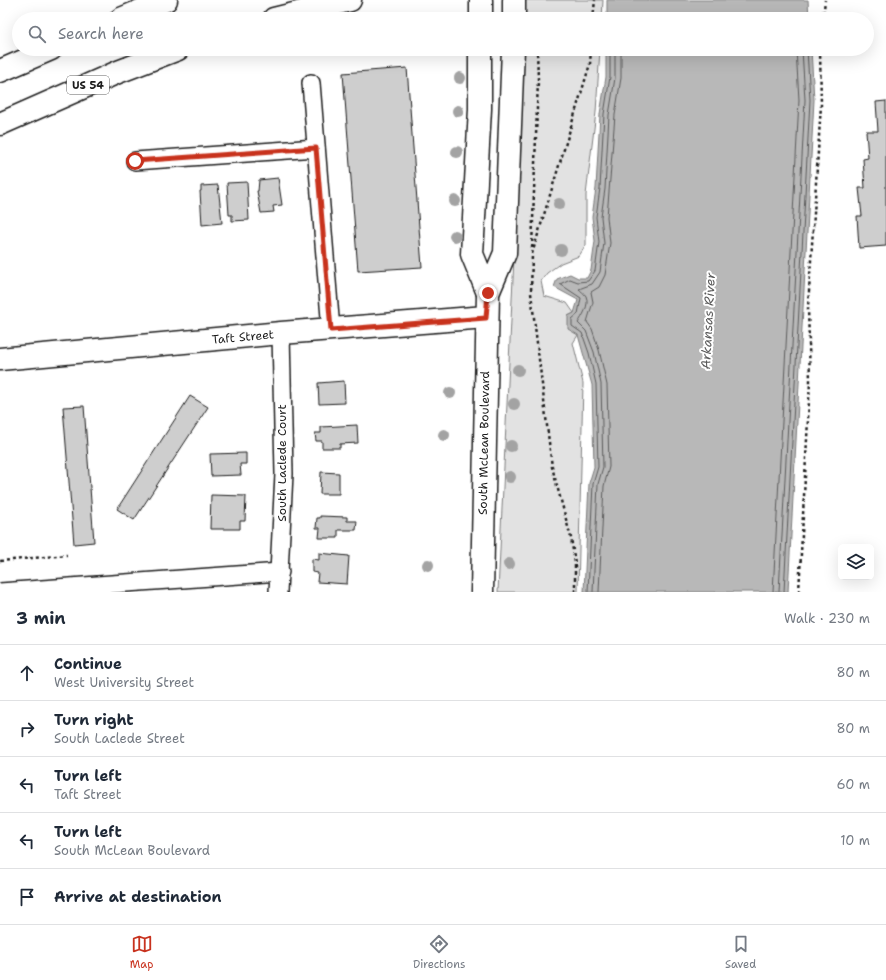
<!DOCTYPE html>
<html lang="en">
<head>
<meta charset="utf-8">
<style>
  body { margin:0; font-family:"Shantell Sans",sans-serif; background:#f2f2f3; color:#1f2937 }
  .controls { position:absolute; right:12px; bottom:12px; display:grid; overflow:hidden; border-radius:6px; box-shadow:0 4px 16px #0002 }
  .controls button { width:36px; height:36px; display:grid; place-items:center; padding:0; border:0; border-bottom:1px solid #e0e1e3; background:#fff; color:#1f2937; font:20px sans-serif }
  .stop { position:absolute; width:12px; height:12px; margin:-9px; border:3px solid #c8321e; border-radius:50%; background:#fff }
  .stop.end { background:#c8321e; border-color:#fff; box-shadow:0 1px 4px #0008 }
  .list { margin:0; padding:0; list-style:none }
  h2 { display:flex; justify-content:space-between; align-items:center; height:52px; margin:0; padding:0 16px; font-size:17px }
  h2 small { font-size:13px; font-weight:400; color:#747a83 }
  .list li { display:grid; grid-template-columns:26px 1fr auto; gap:12px; align-items:center; box-sizing:border-box; height:56px; padding:0 16px; border-top:1px solid #e0e1e3 }
  .list b { display:block; font-size:15px; white-space:nowrap }
  .list p { margin:0; font-size:13px; white-space:nowrap; color:#747a83 }
  .list em { font-size:13px; font-style:normal; color:#747a83 }
  .icon { flex:none; width:22px; height:22px; fill:none; stroke:currentColor; stroke-width:2; stroke-linecap:round; stroke-linejoin:round }
  .map { position:relative; flex:none; width:886px; height:592px; overflow:hidden }
  .search { position:absolute; background:#fff; box-shadow:0 4px 16px #0002; left:12px; right:12px; top:12px; height:44px; display:flex; align-items:center; gap:10px; box-sizing:border-box; padding:0 14px; border-radius:22px; color:#747a83; font-size:15px }
  .sheet { height:332px; background:#fff }
  nav { display:flex; justify-content:space-around; align-items:center; box-sizing:border-box; height:56px; border-top:1px solid #e0e1e3; background:#fff; font-size:11px; color:#747a83 }
  nav a { display:grid; justify-items:center; gap:2px }
  nav .on { color:#c8321e }
  .map>svg:first-child { display:block }
  .green { fill:#e2e2e2; stroke:#7f7f7f }
  .water { fill:#b8b8b8; stroke:#7a7a7a }
  .lines { fill:none; stroke-linecap:round; stroke-linejoin:round }
  .shore { stroke:#5a5a5a; stroke-width:1 }
  .building { fill:#cecece; stroke:#1c1c1c }
  .minor-casing { stroke:#1c1c1c; stroke-width:20 }
  .tertiary-casing { stroke:#1c1c1c; stroke-width:25 }
  .secondary-casing { stroke:#1c1c1c; stroke-width:25 }
  .motorway-casing { stroke:#1c1c1c; stroke-width:25 }
  .path { stroke:#1c1c1c; stroke-width:2.5; stroke-dasharray:3 3; stroke-linecap:butt }
  .minor { stroke:#fff; stroke-width:17 }
  .tertiary { stroke:#fff; stroke-width:22 }
  .secondary { stroke:#fff; stroke-width:22 }
  .motorway { stroke:#fff; stroke-width:22 }
  .tree { fill:#a3a3a3 }
  .route { stroke:#c8321e; stroke-width:5 }
  .labels { text-anchor:middle; dominant-baseline:central; stroke-width:4; stroke-linejoin:round; paint-order:stroke }
  .shield { fill:#fff; stroke:#606060; stroke-width:1 }
  .shield-label { font-size:11px; font-weight:bold; fill:#1c1c1c }
  .street-label { font-size:12px; fill:#1c1c1c; stroke:#fff }
  .water-label { font-size:13px; font-style:italic; fill:#5a5a5a; stroke:#fff }
</style>
</head>
<body>
<div class="map">
<svg width="886" height="592" viewBox="0 0 886 592">
  <rect width="100%" height="100%" fill="#fff"/>
  <filter id="ink" filterUnits="userSpaceOnUse"><feTurbulence type="fractalNoise" baseFrequency=".025" numOctaves="2"/><feDisplacementMap in="SourceGraphic" scale="8" xChannelSelector="R" yChannelSelector="G"/><feConvolveMatrix kernelMatrix="1 2 1 2 8 2 1 2 1" color-interpolation-filters="sRGB"/></filter>
  <g filter="url(#ink)">
    <g class="green">
      <polygon points="523,0 603,0 602,19 524,19"/>
      <polygon points="524,49 600,49 596,112 586,195 586,245 579,256 561,263 547,273 541,281 544,296 567,303 574,313 568,316 578,335 573,343 583,383 578,592 498,592"/>
    </g>
    <g class="water">
      <polygon points="607,0 808,0 809,19 607,19"/>
      <polygon points="606,49 811,49 814,100 788,592 584,592 589,483 594,467 592,385 578,335 568,329 568,316 574,313 578,300 554,287 557,279 570,274 578,278 587,278 591,270 595,241 592,217 596,188 600,114 606,77"/>
    </g>
    <g class="lines">
      <g class="shore">
        <polyline points="588,592 593,484 598,467 596,384 589,353 582,333 572,326 572,319 578,314 581,298 560,284 570,279 578,282 588,281 595,271 599,242 596,217 600,188 604,114 610,77 610,49"/>
        <path d="M 593,592 L 598,484 L 603,467 L 601,384 L 594,352 L 586,331 L 578,323 C 582,317 590,305 586,296 C 584,293 581,291 579,289 L 592,284 L 600,272 L 604,243 L 601,217 L 605,189 L 609,115 L 615,78 L 615,49"/>
        <polyline points="599,592 604,486 609,467 607,385 599,350 592,329 587,322 593,302 591,292 599,287 605,275 610,243 607,217 615,115 621,78 621,49"/>
        <polyline points="773,592 799,100 796,49"/>
        <polyline points="779,592 805,100 802,49"/>
        <polyline points="784,592 810,100 807,49"/>
      </g>
    </g>
    <g class="building">
      <polygon points="407,68 422,267 358,271 343,73"/>
      <polygon points="886,101 886,246 859,248 857,216 862,216 859,188 865,188 863,159 868,158 866,131 878,131 876,102"/>
      <polygon points="278,178 282,205 273,206 274,212 261,213 257,191 258,191 259,180"/>
      <polygon points="247,182 249,220 232,221 232,215 229,215 227,183"/>
      <polygon points="218,185 222,223 202,225 200,191 201,191 201,186"/>
      <polygon points="344,381 345,403 319,404 318,383"/>
      <polygon points="190,396 208,407 134,520 117,509"/>
      <polygon points="84,406 94,542 74,544 63,407"/>
      <polygon points="357,425 358,443 340,444 340,448 322,448 322,441 316,441 315,433 321,433 321,427"/>
      <polygon points="246,453 246,464 240,464 241,475 211,476 210,454"/>
      <polygon points="321,472 339,473 339,494 320,494"/>
      <polygon points="211,495 246,496 245,521 240,521 240,529 210,529"/>
      <polygon points="320,516 347,517 347,521 357,521 356,530 338,530 338,538 319,538 320,528 316,528 317,518 320,518"/>
      <polygon points="319,553 349,556 347,584 317,582 318,573 312,572 312,559 319,560"/>
    </g>
    <g class="lines">
      <g class="minor-casing">
        <g id="minor">
          <polyline points="311,83 331,330"/>
          <polyline points="135,161 316,148"/>
          <polyline points="0,592 280,572"/>
          <polyline points="278,592 284,474 281,333"/>
        </g>
      </g>
      <g class="tertiary-casing">
        <polyline id="tertiary" points="0,359 281,333 486,317"/>
      </g>
      <g class="secondary-casing">
        <g id="secondary">
          <polyline points="481,19 481,0"/>
          <polyline points="514,19 514,0"/>
          <polyline points="480,49 480,109 472,254 488,293"/>
          <polyline points="482,592 488,293 505,253 513,49"/>
        </g>
      </g>
      <g class="motorway-casing">
        <g id="motorway">
          <polyline points="121,19 166,0"/>
          <polyline points="274,19 350,0"/>
          <polyline points="0,71 51,49"/>
          <polyline points="0,124 118,72 178,49"/>
        </g>
      </g>
      <g class="path">
        <polyline points="593,19 595,0"/>
        <polyline points="823,19 825,0"/>
        <polyline points="532,248 538,80 537,49"/>
        <polyline points="0,561 67,555"/>
        <polyline points="575,592 575,563 571,538 552,467 531,293 532,254 590,64 591,49"/>
        <polyline points="799,592 810,381 808,307 821,105 820,49"/>
      </g>
      <use href="#minor" class="minor"/>
      <use href="#tertiary" class="tertiary"/>
      <use href="#secondary" class="secondary"/>
      <use href="#motorway" class="motorway"/>
    </g>
    <g class="tree">
      <circle cx="460" cy="78" r="6"/>
      <circle cx="458" cy="111" r="6"/>
      <circle cx="457" cy="152" r="6"/>
      <circle cx="455" cy="201" r="6"/>
      <circle cx="559" cy="204" r="6"/>
      <circle cx="455" cy="236" r="6"/>
      <circle cx="561" cy="250" r="6"/>
      <circle cx="518" cy="370" r="6"/>
      <circle cx="450" cy="393" r="6"/>
      <circle cx="514" cy="404" r="6"/>
      <circle cx="444" cy="435" r="6"/>
      <circle cx="511" cy="446" r="6"/>
      <circle cx="510" cy="477" r="6"/>
      <circle cx="509" cy="564" r="6"/>
      <circle cx="428" cy="565" r="6"/>
    </g>
  </g>
  <g class="lines" filter="url(#ink)">
    <polyline class="route" points="135,161 316,148 331,330 486,318 488,293"/>
  </g>
  <g class="labels">
    <rect class="shield" x="67" y="76" width="42" height="18" rx="3"/>
    <g class="shield-label">
      <text x="88" y="85">US 54</text>
    </g>
    <g class="street-label">
      <text transform="translate(243 337) rotate(-5)">Taft Street</text>
      <text transform="translate(484 443) rotate(-89)">South McLean Boulevard</text>
      <text transform="translate(282 463) rotate(-90)">South Laclede Court</text>
    </g>
    <g class="water-label">
      <text transform="translate(708 321) rotate(-87)">Arkansas River</text>
    </g>
  </g>
</svg>
<div class="controls">
<button><svg class="icon" aria-label="layers" viewBox="0 0 24 24"><path d="M12 4l9 5-9 5-9-5zM3 14l9 5 9-5"/></svg></button>
</div>
<div class="stop" style="left:135px;top:161px"></div>
<div class="stop end" style="left:488px;top:293px"></div>
<div class="search"><svg class="icon" aria-label="search" viewBox="0 0 24 24"><circle cx="10" cy="10" r="6"/><path d="M15 15l6 6"/></svg>Search here</div>
</div>
<section class="sheet">
<h2>3 min<small>Walk · 230 m</small></h2>
<ul class="list">
<li><svg class="icon" aria-label="ahead" viewBox="0 0 24 24"><path d="M12 20V5M6 11l6-6 6 6"/></svg><div><b>Continue</b><p>West University Street</p></div><em>80 m</em></li>
<li><svg class="icon" aria-label="right" viewBox="0 0 24 24"><path d="M7 20v-9h11M14 6l5 5-5 5"/></svg><div><b>Turn right</b><p>South Laclede Street</p></div><em>80 m</em></li>
<li><svg class="icon" aria-label="left" viewBox="0 0 24 24"><path d="M17 20v-9H6M10 6l-5 5 5 5"/></svg><div><b>Turn left</b><p>Taft Street</p></div><em>60 m</em></li>
<li><svg class="icon" aria-label="left" viewBox="0 0 24 24"><path d="M17 20v-9H6M10 6l-5 5 5 5"/></svg><div><b>Turn left</b><p>South McLean Boulevard</p></div><em>10 m</em></li>
<li><svg class="icon" aria-label="arrive" viewBox="0 0 24 24"><path d="M6 21V4h12l-3 4 3 4H6"/></svg><div><b>Arrive at destination</b></div></li>
</ul>
</section>
<nav>
<a class="on"><svg class="icon" aria-label="map" viewBox="0 0 24 24"><path d="M3 6l6-2 6 2 6-2v14l-6 2-6-2-6 2zM9 4v14M15 6v14"/></svg>Map</a>
<a><svg class="icon" aria-label="directions" viewBox="0 0 24 24"><path d="M12 3l9 9-9 9-9-9zM9 14v-3h6M13 9l2 2-2 2"/></svg>Directions</a>
<a><svg class="icon" aria-label="saved" viewBox="0 0 24 24"><path d="M7 4h10v16l-5-4-5 4z"/></svg>Saved</a>
</nav>
</body>
</html>
